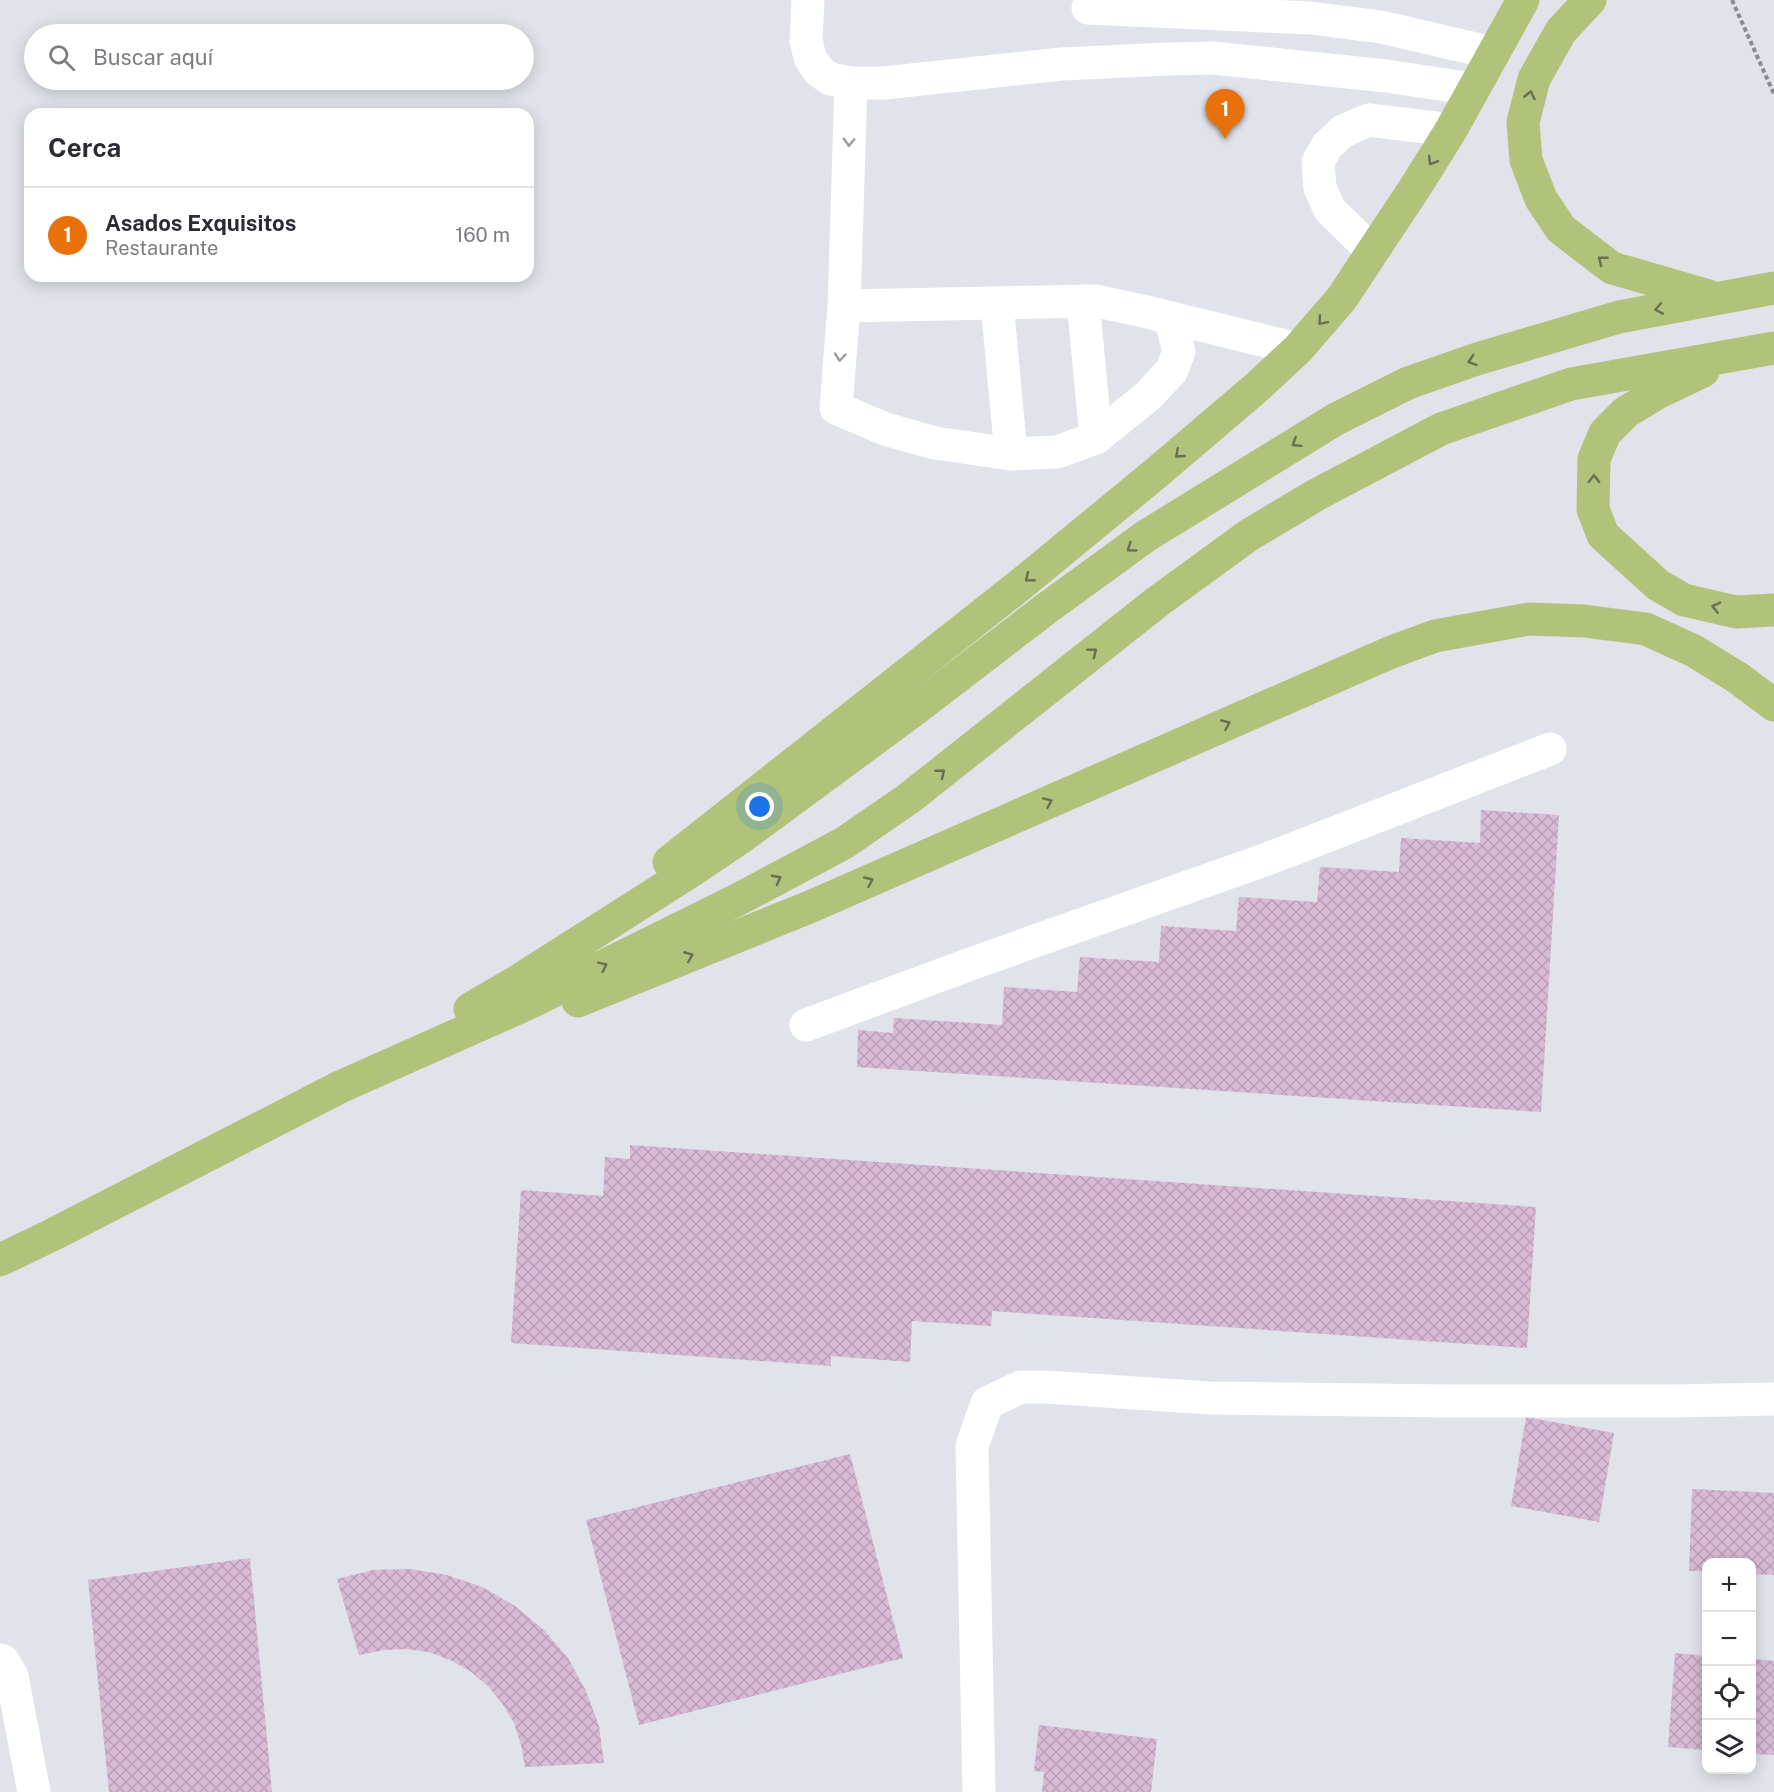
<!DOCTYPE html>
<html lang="es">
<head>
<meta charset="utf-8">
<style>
  body { margin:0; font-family:"Public Sans",sans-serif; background:#f2f2f3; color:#2b2b33 }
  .controls { position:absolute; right:18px; bottom:18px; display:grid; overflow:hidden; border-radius:12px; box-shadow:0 3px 15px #0003 }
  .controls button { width:54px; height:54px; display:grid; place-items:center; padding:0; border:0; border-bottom:2px solid #e1e1e2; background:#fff; color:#2b2b33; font:30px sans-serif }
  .you { position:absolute; left:760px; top:807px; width:21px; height:21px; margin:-15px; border:4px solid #fff; border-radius:50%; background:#1a73e8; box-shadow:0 0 0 9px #1a73e833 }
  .badge { display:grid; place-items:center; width:39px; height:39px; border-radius:50%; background:#111827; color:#fff; font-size:20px; font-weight:700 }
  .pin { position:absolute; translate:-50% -50px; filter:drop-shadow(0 2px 3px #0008) }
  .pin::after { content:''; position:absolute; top:32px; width:21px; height:18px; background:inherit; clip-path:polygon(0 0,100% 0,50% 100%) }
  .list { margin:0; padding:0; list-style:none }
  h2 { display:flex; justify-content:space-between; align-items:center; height:78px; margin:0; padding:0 24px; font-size:26px }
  h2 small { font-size:20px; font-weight:400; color:#7c7c81 }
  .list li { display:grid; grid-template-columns:39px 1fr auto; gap:18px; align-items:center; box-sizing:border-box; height:96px; padding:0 24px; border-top:2px solid #e1e1e2 }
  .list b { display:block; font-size:22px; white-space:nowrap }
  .list p { margin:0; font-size:20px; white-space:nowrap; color:#7c7c81 }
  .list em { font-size:20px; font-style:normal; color:#7c7c81 }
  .icon { flex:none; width:33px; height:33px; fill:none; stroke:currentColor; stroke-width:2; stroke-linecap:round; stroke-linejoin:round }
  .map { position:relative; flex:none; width:1774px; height:1792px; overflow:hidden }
  .search { position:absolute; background:#fff; box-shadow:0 3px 15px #0003; left:24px; top:24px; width:510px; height:66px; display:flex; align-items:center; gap:15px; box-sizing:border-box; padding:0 21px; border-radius:33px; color:#7c7c81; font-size:22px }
  .panel { position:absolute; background:#fff; box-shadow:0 3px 15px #0003; left:24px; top:108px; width:510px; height:174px; border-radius:18px }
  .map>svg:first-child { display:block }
  .building { fill:url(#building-cross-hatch) }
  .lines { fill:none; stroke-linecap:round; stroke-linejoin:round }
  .path { stroke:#898b8f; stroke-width:4; stroke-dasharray:4.5 3; stroke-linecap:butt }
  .minor { stroke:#fff; stroke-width:33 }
  .major { stroke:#b1c37a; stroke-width:33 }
  .oneway { stroke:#676f53 }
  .oneway2 { stroke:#9a9b9c }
</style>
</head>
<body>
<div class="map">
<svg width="1774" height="1792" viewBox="0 0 1774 1792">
  <defs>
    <pattern id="building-cross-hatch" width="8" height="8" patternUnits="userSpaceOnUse" patternTransform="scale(1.5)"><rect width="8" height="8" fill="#d8bad4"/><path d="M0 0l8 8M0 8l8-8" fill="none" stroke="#baa0b7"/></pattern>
  </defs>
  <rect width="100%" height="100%" fill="#e0e3e9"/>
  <g class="building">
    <polygon points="1481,810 1559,815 1541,1112 857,1067 858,1030 893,1033 894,1018 1002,1025 1004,987 1077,992 1080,957 1159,962 1161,926 1236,931 1239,897 1317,902 1320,867 1399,872 1401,838 1480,843"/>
    <polygon points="630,1145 1536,1207 1527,1348 992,1311 991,1326 912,1321 910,1362 831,1356 831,1366 511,1343 521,1190 603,1196 605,1157 630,1159"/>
    <polygon points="1526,1417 1614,1433 1599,1522 1511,1506"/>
    <polygon points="850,1454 903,1658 639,1725 586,1520"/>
    <polygon points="1692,1489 1774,1493 1774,1575 1752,1574 1752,1562 1706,1562 1706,1571 1689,1571"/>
    <polygon points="250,1558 272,1792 109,1792 88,1580"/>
    <polygon points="410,1569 447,1575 482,1587 515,1606 544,1630 568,1658 586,1691 599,1726 604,1763 525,1767 521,1745 514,1723 502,1703 488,1686 470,1671 450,1660 429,1652 406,1649 384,1650 359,1655 337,1579 373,1570"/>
    <polygon points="1675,1653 1706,1656 1706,1750 1668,1747"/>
    <polygon points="1752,1659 1774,1661 1774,1755 1752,1754"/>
    <polygon points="1039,1725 1157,1739 1151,1792 1042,1792 1044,1772 1034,1771"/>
  </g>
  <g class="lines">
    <polyline class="path" points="1732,0 1774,94"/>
    <g class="minor">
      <polyline points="808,0 806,40 810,58 819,71 830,79 851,83 884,83 1062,64 1168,59 1213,58 1386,76 1473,89"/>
      <polyline points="1088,8 1311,18 1381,27 1493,53"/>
      <polyline points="851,83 844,306 836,408 885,429 935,443 1011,454 1057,452 1096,438 1149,395 1172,370 1179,351 1170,318"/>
      <polyline points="1373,252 1330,210 1320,188 1318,162 1327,146 1343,131 1369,120 1451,130"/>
      <polyline points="1083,301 1096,438"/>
      <polyline points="997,303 1011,454"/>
      <polyline points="844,306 1097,301 1143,311 1298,349"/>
      <polyline points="806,1025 976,962 1270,858 1550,749"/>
      <polyline points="0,1660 3,1661 12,1676 34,1792"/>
      <polyline points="979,1792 972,1446 987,1403 1021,1387 1046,1387 1209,1398 1446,1401 1674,1401 1774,1399"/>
    </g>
    <g class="major">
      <polyline points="1590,0 1561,31 1534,79 1523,122 1526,160 1541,199 1561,229 1612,268 1709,296"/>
      <polyline points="1703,371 1659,392 1626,412 1605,433 1594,459 1593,509 1603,535 1658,585 1684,600 1736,612 1774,610"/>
      <polyline points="669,862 1020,585 1155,474 1256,388 1298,349 1342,298 1418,183 1451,130 1523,0"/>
      <polyline points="578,1001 812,906 1389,653 1435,636 1529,619 1584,621 1646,629 1694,651 1738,678 1774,705"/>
      <polyline points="470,1009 518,981 691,871 743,836 914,710 1047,608 1146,536 1336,419 1408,383 1477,359 1619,317 1774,288"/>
      <polyline points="0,1260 52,1235 340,1087 529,1003 737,900 844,843 908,799 1157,602 1249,535 1316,495 1441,429 1571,384 1774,348"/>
    </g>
  </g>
  <defs><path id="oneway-chevron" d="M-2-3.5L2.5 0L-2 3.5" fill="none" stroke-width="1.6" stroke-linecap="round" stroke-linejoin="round" transform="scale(1.5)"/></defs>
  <g class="oneway">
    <use href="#oneway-chevron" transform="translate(1530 95) rotate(-77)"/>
    <use href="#oneway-chevron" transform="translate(1432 161) rotate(121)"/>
    <use href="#oneway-chevron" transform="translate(1602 260) rotate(-142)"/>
    <use href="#oneway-chevron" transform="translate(1659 309) rotate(169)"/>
    <use href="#oneway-chevron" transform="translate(1322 321) rotate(131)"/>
    <use href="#oneway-chevron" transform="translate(1472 361) rotate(161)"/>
    <use href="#oneway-chevron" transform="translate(1296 443) rotate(148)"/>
    <use href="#oneway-chevron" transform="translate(1179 454) rotate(139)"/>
    <use href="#oneway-chevron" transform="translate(1594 479) rotate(-89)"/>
    <use href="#oneway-chevron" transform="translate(1131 548) rotate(144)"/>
    <use href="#oneway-chevron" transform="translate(1029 578) rotate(141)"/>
    <use href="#oneway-chevron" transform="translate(1716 607) rotate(-167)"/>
    <use href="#oneway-chevron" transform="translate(1093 652) rotate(-38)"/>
    <use href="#oneway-chevron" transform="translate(1226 724) rotate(-24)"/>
    <use href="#oneway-chevron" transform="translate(941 773) rotate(-39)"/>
    <use href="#oneway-chevron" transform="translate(1048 802) rotate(-24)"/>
    <use href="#oneway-chevron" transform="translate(777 879) rotate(-28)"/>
    <use href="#oneway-chevron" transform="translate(869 881) rotate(-24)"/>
    <use href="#oneway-chevron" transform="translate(689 956) rotate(-22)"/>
    <use href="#oneway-chevron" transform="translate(603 966) rotate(-26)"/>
  </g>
  <g class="oneway2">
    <use href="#oneway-chevron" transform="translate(849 142) rotate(92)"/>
    <use href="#oneway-chevron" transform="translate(840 357) rotate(95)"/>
  </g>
</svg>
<div class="controls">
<button>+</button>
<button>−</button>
<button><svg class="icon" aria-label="locate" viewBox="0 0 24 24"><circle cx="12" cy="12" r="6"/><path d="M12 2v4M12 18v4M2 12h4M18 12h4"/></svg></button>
<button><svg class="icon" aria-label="layers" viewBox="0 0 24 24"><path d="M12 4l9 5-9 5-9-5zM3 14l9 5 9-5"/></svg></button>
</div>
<div class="you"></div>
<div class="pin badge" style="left:1225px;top:139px;background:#e8710a">1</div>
<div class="search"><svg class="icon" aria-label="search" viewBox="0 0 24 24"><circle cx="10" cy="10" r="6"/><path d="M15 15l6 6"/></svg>Buscar aquí</div>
<section class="panel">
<h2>Cerca<small></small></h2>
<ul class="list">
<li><span class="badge" style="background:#e8710a">1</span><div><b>Asados Exquisitos</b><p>Restaurante</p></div><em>160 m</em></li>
</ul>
</section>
</div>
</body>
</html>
